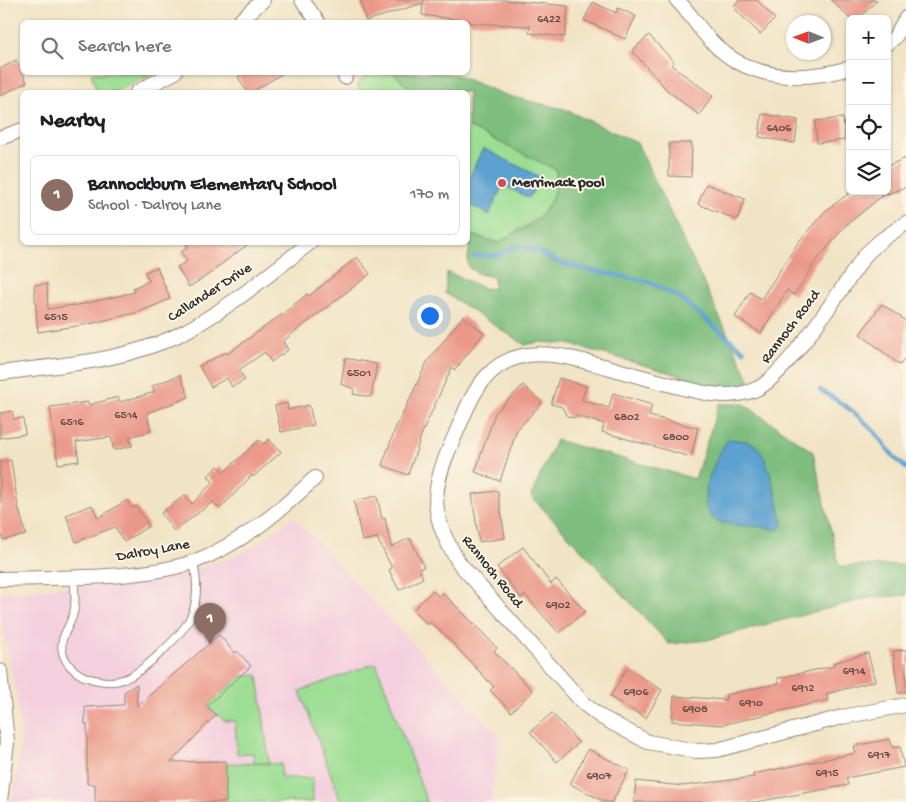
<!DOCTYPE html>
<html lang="en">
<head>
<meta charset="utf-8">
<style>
  body { margin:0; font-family:"Gochi Hand",sans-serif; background:#f6f6f6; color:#202124 }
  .controls { position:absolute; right:15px; top:15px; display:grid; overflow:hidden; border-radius:8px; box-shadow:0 1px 4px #0004 }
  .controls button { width:45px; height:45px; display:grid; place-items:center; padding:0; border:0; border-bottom:1px solid #e0e0e0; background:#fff; color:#202124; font:25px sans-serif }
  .compass { position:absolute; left:786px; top:15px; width:45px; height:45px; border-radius:50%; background:#fff; box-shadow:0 1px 4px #0004; rotate:271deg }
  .you { position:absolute; left:429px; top:315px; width:18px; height:18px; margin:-12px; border:4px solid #fff; border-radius:50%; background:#1a73e8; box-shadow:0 0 0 8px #1a73e833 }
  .badge { display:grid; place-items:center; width:32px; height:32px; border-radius:50%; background:#2563eb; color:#fff; font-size:16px; font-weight:700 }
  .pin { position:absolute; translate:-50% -41px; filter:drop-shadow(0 1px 2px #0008) }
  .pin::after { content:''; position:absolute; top:26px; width:18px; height:15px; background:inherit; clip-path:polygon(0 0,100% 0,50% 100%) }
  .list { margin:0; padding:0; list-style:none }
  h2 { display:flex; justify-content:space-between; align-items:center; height:65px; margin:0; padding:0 20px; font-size:21px }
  h2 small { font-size:16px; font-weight:400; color:#757577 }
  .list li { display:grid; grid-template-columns:32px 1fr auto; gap:15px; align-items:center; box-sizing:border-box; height:80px; margin:0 10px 10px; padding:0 10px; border:1px solid #e0e0e0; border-radius:8px }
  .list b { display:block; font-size:19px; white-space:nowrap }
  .list p { margin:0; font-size:16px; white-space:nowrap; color:#757577 }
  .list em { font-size:16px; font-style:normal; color:#757577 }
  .icon { flex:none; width:28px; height:28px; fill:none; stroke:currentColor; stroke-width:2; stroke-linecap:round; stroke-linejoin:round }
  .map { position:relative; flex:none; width:906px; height:802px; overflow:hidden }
  .search { position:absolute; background:#fff; box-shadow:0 1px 4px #0004; left:20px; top:20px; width:450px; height:55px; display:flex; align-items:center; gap:12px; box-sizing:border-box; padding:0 18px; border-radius:8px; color:#757577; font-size:19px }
  .panel { position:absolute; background:#fff; box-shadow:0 1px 4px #0004; left:20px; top:90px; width:450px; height:155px; border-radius:8px }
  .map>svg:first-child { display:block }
  .built { fill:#f4cfde }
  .green { fill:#9dde94; stroke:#648460 }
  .forest { fill:#7ebd7e; stroke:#547454 }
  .water { fill:#5ba1d0; stroke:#43667e }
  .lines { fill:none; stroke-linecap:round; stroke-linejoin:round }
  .stream { stroke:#5ba1d0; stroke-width:4.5 }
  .building { fill:#eb9889 }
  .service-casing { stroke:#8e8778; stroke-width:9 }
  .minor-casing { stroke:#8e8778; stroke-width:16 }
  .service { stroke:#fff; stroke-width:7 }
  .minor { stroke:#fff; stroke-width:14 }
  .poi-dot { fill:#d1495b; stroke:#fcf5e5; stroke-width:2 }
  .labels { text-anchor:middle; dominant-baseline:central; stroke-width:4; stroke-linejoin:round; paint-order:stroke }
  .number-label { font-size:12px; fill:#5b4642 }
  .poi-label { font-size:15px; font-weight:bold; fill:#2b2b2b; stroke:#fcf5e5; text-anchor:start }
  .street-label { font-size:15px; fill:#2b2b2b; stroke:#fcf5e5 }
</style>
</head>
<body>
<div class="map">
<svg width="906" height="802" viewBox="0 0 906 802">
  <rect width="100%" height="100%" fill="#fcf5e5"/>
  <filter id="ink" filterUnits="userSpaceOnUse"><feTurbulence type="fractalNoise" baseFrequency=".02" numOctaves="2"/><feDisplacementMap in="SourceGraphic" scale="10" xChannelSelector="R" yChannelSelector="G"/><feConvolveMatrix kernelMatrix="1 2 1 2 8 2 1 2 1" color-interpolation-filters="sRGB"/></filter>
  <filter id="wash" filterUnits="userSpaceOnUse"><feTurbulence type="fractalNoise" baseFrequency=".0096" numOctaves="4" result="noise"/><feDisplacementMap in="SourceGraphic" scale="20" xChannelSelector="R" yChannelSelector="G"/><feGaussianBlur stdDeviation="1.12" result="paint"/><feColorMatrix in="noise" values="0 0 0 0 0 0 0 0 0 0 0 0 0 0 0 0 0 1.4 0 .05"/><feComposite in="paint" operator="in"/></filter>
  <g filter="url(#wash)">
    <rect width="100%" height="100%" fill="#f1e3c5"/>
    <polygon class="built" points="294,517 500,737 491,802 12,802 19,758 20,732 17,695 0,618 0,596 4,592 163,580 234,557 262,541"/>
    <g class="green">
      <polygon points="91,73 156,73 114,92 97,92"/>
      <polygon points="370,73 393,73 413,92 361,92 357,84"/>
      <path d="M 468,127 L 556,169 C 559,215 529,221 499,243 L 473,235 L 468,239 Z"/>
      <polygon points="376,663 427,802 341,802 300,691"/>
      <polygon points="258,675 269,763 254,763 253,753 237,754 235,721 225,721 207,706 241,676"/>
      <polygon points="226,763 281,764 281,778 313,778 313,802 226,802"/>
    </g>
    <g class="forest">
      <path d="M 393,73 L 439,73 L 456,75 L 508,96 L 564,109 L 637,143 L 750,381 L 732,387 L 721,387 L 569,344 L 539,342 L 525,345 L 445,293 L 447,272 L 484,288 L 494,289 L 494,277 L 479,274 L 469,268 C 465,258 472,250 469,240 L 473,235 L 499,243 C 508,235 517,233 526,227 C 548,215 557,193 556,170 L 468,127 L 468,92 L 413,92 Z"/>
      <polygon points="719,404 744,404 813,452 839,566 906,565 906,595 868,598 707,640 669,644 531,496 556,440 695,479"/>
    </g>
    <g class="water">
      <polygon points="483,148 540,177 529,198 503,185 489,215 468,204 468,180"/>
      <path d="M 728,439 C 736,440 747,440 755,445 C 768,453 778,506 783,523 L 778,530 C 760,525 742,527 724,523 C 686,515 716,457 728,439 Z"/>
    </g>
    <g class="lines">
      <g class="stream">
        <polyline points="474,256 499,255 513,247 522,247 538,251 555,261 584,269 647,281 680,298 744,351"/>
        <path d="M 820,390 C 840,401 857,413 873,430 C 884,443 891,457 906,468"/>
      </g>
    </g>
    <g id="blocks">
      <g class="building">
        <polygon points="360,0 423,0 424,2 424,0 506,0 568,6 565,37 529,33 530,26 470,23 470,21 422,15 423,3 366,21"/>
        <polygon points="739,0 757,0 775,19 760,34 733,7"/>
        <polygon points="831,0 877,0 859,19 850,19"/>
        <polygon points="593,2 616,13 618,8 636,16 625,39 584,20"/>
        <polygon points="649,35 674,62 671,65 713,96 699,115 668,91 632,51"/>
        <polygon points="16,60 27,82 0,96 0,69"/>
        <polygon points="245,72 285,72 252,92 247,92 238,77"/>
        <polygon points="762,114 798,120 795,143 759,137"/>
        <polygon points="843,118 845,140 817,143 815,121"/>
        <polygon points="669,143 692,143 691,177 669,176"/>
        <polygon points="906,158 906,187 887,194 887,192 845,226 812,266 813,267 794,295 787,290 761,333 735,317 750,292 761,299 800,240 824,212 852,191 887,191 887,166"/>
        <polygon points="706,184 745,199 737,220 698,204"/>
        <polygon points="185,242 251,242 215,269 216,270 189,287 177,267 187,261 181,252 188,247"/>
        <polygon points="357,257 370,274 283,341 288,350 271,362 265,352 239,370 245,380 232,387 227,378 211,387 199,366 226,352 227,354 284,313 307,294 309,296"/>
        <polygon points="157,267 170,299 139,312 89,324 38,332 34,285 47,284 48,309 74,305 74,306 135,292 133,288 149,281 145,272"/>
        <polygon points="882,304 906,321 906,356 900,365 860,334"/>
        <polygon points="463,316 484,333 455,370 452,367 422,433 408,475 382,465 397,424 398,424 427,362"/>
        <polygon points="345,358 377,364 371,397 353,394 354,389 341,384"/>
        <polygon points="180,375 189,397 147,413 151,431 129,437 132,446 114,450 111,437 76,442 79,461 58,464 50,407 88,402 88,405 118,397 120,402 155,392 152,386"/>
        <polygon points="559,378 586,386 582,400 609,408 613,393 652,405 649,416 698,428 691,457 602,432 604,424 576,416 573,418 567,416 562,407 551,404"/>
        <polygon points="523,385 542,403 517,430 500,481 475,472 495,413"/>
        <polygon points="287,403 288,410 309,405 314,425 281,432 275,406"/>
        <polygon points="12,411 14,419 23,418 25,434 0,438 0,413"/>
        <polygon points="269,439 281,452 253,477 252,475 220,509 213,502 174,531 161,513 185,495 192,504 213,482 208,476 218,466 224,472 259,440 264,444"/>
        <polygon points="11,460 18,506 26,535 3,540 0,529 0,462"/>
        <polygon points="498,491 505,538 479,542 472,494"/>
        <polygon points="377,496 382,519 385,518 391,547 410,538 424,567 419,569 423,578 399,590 389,570 392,568 377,538 362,541 354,501"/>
        <polygon points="127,500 132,508 136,506 149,526 124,542 115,527 76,542 66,515 92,505 98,518"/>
        <polygon points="523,547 551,584 556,579 585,611 559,633 525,595 521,598 497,567"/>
        <polygon points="433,590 439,597 443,593 475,625 497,648 494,651 533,691 511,712 490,690 494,687 445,635 430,622 428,625 413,610"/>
        <polygon points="219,635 235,653 237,651 251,666 207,706 216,715 171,762 226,761 226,802 95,802 95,784 87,784 87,724 85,724 85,707 124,705 124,692 137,684 137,706"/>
        <polygon points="906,650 906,692 898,693 893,651"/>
        <polygon points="868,653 875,681 826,694 828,700 721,725 672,721 674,696 726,700 725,695 779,683 778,678 834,666 833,663"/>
        <polygon points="627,668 662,690 646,718 610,697"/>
        <polygon points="552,713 579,743 557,762 530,732"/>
        <polygon points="890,739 893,748 900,747 904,767 846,778 848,785 756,802 634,802 636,781 683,786 754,777 753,774 856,753 854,746"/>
        <polygon points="588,749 629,770 612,802 605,802 570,784"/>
      </g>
    </g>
  </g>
  <g filter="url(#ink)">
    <use href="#blocks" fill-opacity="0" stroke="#8e8778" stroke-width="1"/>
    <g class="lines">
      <g class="service-casing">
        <path id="service" d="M 74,577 C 74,589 77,603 73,615 C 69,629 58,638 63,654 C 66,664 75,672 83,676 C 95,681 112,684 124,679 C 141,674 183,634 190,618 C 199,599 198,581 193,562"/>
      </g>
      <g class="minor-casing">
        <g id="minor">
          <polyline points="302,0 318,22"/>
          <path d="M 677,0 C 690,13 699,29 711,41 C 749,81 801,82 850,68"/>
          <polyline points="239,22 263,0"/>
          <polyline points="887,44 895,37 906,18"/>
          <polyline points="344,72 345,77"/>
          <polyline points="137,92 175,72"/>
          <polyline points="0,138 22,130"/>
          <path d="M 906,223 L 880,241 L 866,254 C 844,284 784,380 754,390 C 728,400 702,393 676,386 C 653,380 630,374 607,367 C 567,357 522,341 489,374 C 471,392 463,418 453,440 C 430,491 429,516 460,564 L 584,704 L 601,717 L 648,742 L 697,751 L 717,750 L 842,717 L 906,705"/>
          <path d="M 0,373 C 58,365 122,362 176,336 C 225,312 268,275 311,242"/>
          <path d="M 0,579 C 57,577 141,580 193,562 C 240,545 280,511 315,478"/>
          <polyline points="0,671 7,742 0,801"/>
        </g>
      </g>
      <use href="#service" class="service"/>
      <use href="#minor" class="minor"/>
    </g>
  </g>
  <circle class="poi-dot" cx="502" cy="183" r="5"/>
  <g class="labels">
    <g class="number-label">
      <text x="549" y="20">6422</text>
      <text x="779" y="129">6406</text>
      <text x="56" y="318">6515</text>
      <text x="359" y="374">6501</text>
      <text x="126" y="416">6514</text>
      <text x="627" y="418">6802</text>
      <text x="72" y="423">6516</text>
      <text x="676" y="438">6800</text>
      <text x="558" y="606">6902</text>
      <text x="854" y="672">6914</text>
      <text x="803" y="689">6912</text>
      <text x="636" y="693">6906</text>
      <text x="751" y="704">6910</text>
      <text x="695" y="710">6908</text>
      <text x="879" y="756">6917</text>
      <text x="827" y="774">6915</text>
      <text x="599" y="777">6907</text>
    </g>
    <g class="poi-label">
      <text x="512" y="183">Merrimack pool</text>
    </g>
    <g class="street-label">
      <text transform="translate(210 293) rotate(-33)">Callander Drive</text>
      <text transform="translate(791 327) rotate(-53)">Rannoch Road</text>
      <text transform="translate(153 551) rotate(-10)">Dalroy Lane</text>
      <text transform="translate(492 572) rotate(51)">Rannoch Road</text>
    </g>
  </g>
</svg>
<div class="controls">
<button>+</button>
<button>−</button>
<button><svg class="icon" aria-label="locate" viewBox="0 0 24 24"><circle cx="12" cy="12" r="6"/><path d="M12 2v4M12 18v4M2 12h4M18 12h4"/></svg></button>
<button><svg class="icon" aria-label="layers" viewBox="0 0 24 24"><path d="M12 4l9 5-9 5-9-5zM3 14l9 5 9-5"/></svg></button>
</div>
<svg class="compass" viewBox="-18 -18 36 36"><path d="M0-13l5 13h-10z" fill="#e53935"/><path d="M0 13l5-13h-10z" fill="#757577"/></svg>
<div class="you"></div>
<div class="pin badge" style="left:210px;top:644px;background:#8d6e63">1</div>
<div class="search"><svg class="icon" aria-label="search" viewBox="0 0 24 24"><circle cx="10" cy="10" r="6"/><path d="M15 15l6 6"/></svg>Search here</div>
<section class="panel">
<h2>Nearby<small></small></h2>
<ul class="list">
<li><span class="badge" style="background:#8d6e63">1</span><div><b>Bannockburn Elementary School</b><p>School · Dalroy Lane</p></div><em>170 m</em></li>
</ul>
</section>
</div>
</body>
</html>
